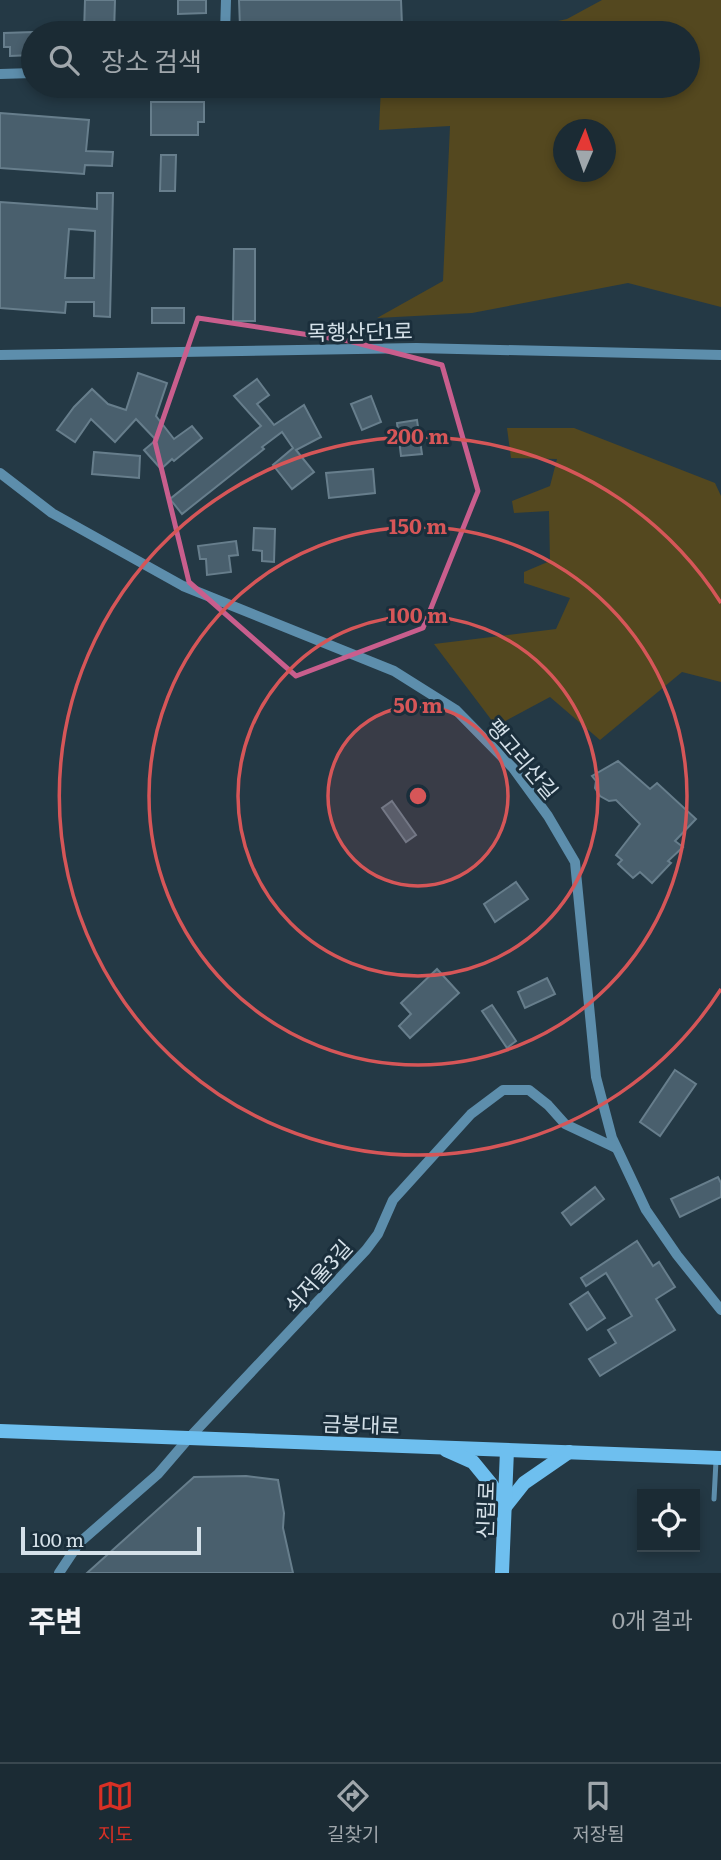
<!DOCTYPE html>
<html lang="ko">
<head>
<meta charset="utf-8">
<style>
  body { margin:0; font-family:Literata,"Noto Sans KR",serif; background:#24333c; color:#f1f3f6 }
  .controls { position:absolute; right:21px; bottom:21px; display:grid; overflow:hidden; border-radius:0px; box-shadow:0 4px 10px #0003 }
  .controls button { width:63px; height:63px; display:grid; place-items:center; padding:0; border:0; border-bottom:2px solid #39474f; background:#1b2b34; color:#f1f3f6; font:35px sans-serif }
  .compass { position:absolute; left:553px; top:119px; width:63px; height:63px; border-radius:50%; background:#1b2b34; box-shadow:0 4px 10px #0003; rotate:2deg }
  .scale { position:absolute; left:21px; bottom:18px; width:180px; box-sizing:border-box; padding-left:7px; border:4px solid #d5e1e9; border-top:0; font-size:19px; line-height:24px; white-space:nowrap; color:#d5e1e9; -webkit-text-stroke:5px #1a2e3b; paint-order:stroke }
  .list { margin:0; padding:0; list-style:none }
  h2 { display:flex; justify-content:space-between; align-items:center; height:91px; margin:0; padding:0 28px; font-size:30px }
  h2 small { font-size:23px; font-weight:400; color:#a0a7ac }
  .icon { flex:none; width:38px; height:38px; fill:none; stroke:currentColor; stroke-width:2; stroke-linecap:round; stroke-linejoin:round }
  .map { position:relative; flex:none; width:721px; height:1573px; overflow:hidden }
  .search { position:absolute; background:#1b2b34; box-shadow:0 4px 10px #0003; left:21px; right:21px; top:21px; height:77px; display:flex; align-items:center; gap:18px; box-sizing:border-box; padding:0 24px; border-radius:38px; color:#a0a7ac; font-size:26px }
  .sheet { height:189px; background:#1b2b34 }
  nav { display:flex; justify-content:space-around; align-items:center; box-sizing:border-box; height:98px; border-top:2px solid #39474f; background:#1b2b34; font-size:19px; color:#a0a7ac }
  nav a { display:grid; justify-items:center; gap:4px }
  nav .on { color:#d93025 }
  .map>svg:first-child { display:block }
  .green { fill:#54481f; fill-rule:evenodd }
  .building { fill:#495f6d; stroke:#677e8c; stroke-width:2; fill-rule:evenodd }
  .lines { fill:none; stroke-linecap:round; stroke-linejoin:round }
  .lane { stroke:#5d8eac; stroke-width:5 }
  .street { stroke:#5d8eac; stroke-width:10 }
  .secondary { stroke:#6ebfef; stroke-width:14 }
  .marked { fill:none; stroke:#c95e8d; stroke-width:5; stroke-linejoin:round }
  .ring { fill:none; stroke:#d65658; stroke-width:3.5 }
  .labels { text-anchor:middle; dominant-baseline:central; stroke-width:6; stroke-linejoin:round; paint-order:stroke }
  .street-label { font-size:21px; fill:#d5e1e9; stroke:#1a2e3b }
  .centre { fill:#d65658; stroke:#1a2e3b; stroke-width:3.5 }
  .ring-label { font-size:21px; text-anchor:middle; font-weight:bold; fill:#d65658; stroke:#1a2e3b; stroke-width:6; stroke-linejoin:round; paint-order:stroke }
</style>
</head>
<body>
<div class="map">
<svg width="721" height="1573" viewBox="0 0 721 1573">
  <rect width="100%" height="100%" fill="#243945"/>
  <g class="green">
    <path d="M 602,0 L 721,0 L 721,307 L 628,283 L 472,313 L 377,318 L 443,281 L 450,126 L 379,130 L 381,86 L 688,86 L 688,33 L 505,33 L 567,19 ZM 564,130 L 606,130 L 606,172 L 564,172 Z"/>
    <polygon points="507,428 574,428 715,483 721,496 721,682 682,672 600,740 550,697 496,726 434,644 556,629 570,598 524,583 524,572 550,561 549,511 514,513 512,501 550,486 557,459 511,458"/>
  </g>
  <g class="building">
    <polygon points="85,0 115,0 114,33 84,33"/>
    <polygon points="178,0 206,0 206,13 178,14"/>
    <polygon points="239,0 401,0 402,25 240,27"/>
    <polygon points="33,32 33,55 10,56 10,47 4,47 4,33"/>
    <polygon points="151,102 204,102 204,122 198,122 198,135 151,135"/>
    <polygon points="0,113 89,120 86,151 113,152 112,166 85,165 84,174 0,168"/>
    <polygon points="161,155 176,155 175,191 160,191"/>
    <path d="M 97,193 L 113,193 L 110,317 L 94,316 L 94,302 L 66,302 L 65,313 L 0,308 L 0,202 L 97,209 ZM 69,229 L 95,231 L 94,278 L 65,278 Z"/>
    <polygon points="234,249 255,249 255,321 233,321"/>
    <rect x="152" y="308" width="32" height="15"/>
    <polygon points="138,373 167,383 156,416 174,439 192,426 202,438 174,461 172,459 161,469 144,450 156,440 136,419 115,442 91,419 75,442 57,430 74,407 92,389 108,404 126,410"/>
    <polygon points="257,379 269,395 257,404 274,425 304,405 321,437 296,450 314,472 292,489 273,465 293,448 282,432 262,447 264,449 182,514 170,499 261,426 234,396"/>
    <polygon points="371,396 381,422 362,430 351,404"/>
    <polygon points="417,420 422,454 401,456 397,423"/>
    <polygon points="94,452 140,456 139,478 92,474"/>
    <polygon points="373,469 375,493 329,498 326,473"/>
    <polygon points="254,528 275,529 274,562 262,561 262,551 253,550"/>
    <polygon points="236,541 238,555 229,556 231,572 207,575 206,559 200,559 198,546"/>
    <polygon points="618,761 650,789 657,783 696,819 675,841 683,847 668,861 671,863 652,883 640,872 633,878 618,864 622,860 616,855 640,824 616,800 609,801 600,796 595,788 596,781 592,776"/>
    <polygon points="392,801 416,835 406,842 382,808"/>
    <polygon points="516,882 528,899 495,922 484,904"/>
    <polygon points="437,969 459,993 410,1038 399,1026 411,1014 401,1003"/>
    <polygon points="547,978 555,994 525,1008 518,992"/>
    <polygon points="492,1005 516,1041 507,1048 482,1011"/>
    <polygon points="675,1070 696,1084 660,1136 640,1122"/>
    <polygon points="718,1177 721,1183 721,1197 680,1217 671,1199"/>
    <polygon points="595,1187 604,1199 571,1225 562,1213"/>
    <polygon points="637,1241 653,1266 659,1262 675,1287 656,1299 675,1330 600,1376 589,1359 616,1343 608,1330 632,1316 606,1273 586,1286 581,1278"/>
    <polygon points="588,1292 605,1318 587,1330 570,1304"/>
    <polygon points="246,1476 278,1480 284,1513 283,1528 293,1573 87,1573 194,1477"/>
  </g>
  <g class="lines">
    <polyline class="lane" points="714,1499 716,1461"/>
    <g class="street">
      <polyline points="225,33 226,0"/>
      <polyline points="0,74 33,73"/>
      <polyline points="0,355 416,348 721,355"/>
      <polyline points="0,473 52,513 183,586 394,671 456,710 513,768 548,816 575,862 596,1077 612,1138 646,1210 677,1255 721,1310"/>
      <polyline points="59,1573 79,1543 158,1474 189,1438 366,1250 378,1234 393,1200 471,1114 503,1090 529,1090 548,1105 565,1124 616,1148"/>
    </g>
    <g class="secondary">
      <polyline points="0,1431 721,1458"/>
      <polyline points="446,1450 473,1462 491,1484 505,1507 524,1483 569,1452"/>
      <polyline points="502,1573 507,1450"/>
    </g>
  </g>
  <path class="marked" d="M 198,318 L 349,341 L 442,365 L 478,491 L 423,628 L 296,676 L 189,582 L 155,442 Z"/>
  <circle cx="418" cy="796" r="90" fill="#d65658" fill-opacity=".12"/>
  <g class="ring">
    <circle cx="418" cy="796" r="90"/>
    <circle cx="418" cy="796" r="180"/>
    <circle cx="418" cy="796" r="269"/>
    <path d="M721 989A359 359 0 1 1 721 603"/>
  </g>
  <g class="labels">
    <g class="street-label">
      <text transform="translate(360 330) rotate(-1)">목행산단1로</text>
      <text transform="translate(524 758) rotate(50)">팽고리산길</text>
      <text transform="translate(317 1275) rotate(-48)">쇠저울3길</text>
      <text transform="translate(361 1423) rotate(2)">금봉대로</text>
      <text transform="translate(484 1510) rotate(-88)">신립로</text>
    </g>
  </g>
  <circle cx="418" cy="796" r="10" class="centre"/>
  <g class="ring-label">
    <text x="418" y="444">200 m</text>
    <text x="418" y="534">150 m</text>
    <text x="418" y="623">100 m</text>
    <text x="418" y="713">50 m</text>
  </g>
</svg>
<div class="controls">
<button><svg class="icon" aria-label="locate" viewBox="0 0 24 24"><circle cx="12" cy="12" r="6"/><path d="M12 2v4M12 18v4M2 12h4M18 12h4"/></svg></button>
</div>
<svg class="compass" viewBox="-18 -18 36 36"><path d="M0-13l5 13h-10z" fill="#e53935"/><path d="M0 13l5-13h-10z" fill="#a0a7ac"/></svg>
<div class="scale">100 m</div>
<div class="search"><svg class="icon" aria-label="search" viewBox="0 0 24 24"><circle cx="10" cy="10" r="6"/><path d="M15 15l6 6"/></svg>장소 검색</div>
</div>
<section class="sheet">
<h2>주변<small>0개 결과</small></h2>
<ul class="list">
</ul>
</section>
<nav>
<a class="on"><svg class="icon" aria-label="map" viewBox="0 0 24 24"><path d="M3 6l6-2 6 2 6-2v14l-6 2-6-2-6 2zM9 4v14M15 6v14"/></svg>지도</a>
<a><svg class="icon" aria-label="directions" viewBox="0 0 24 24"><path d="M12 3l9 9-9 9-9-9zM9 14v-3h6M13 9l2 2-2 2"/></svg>길찾기</a>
<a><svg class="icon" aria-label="saved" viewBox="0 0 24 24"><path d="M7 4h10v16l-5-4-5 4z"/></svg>저장됨</a>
</nav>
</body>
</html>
